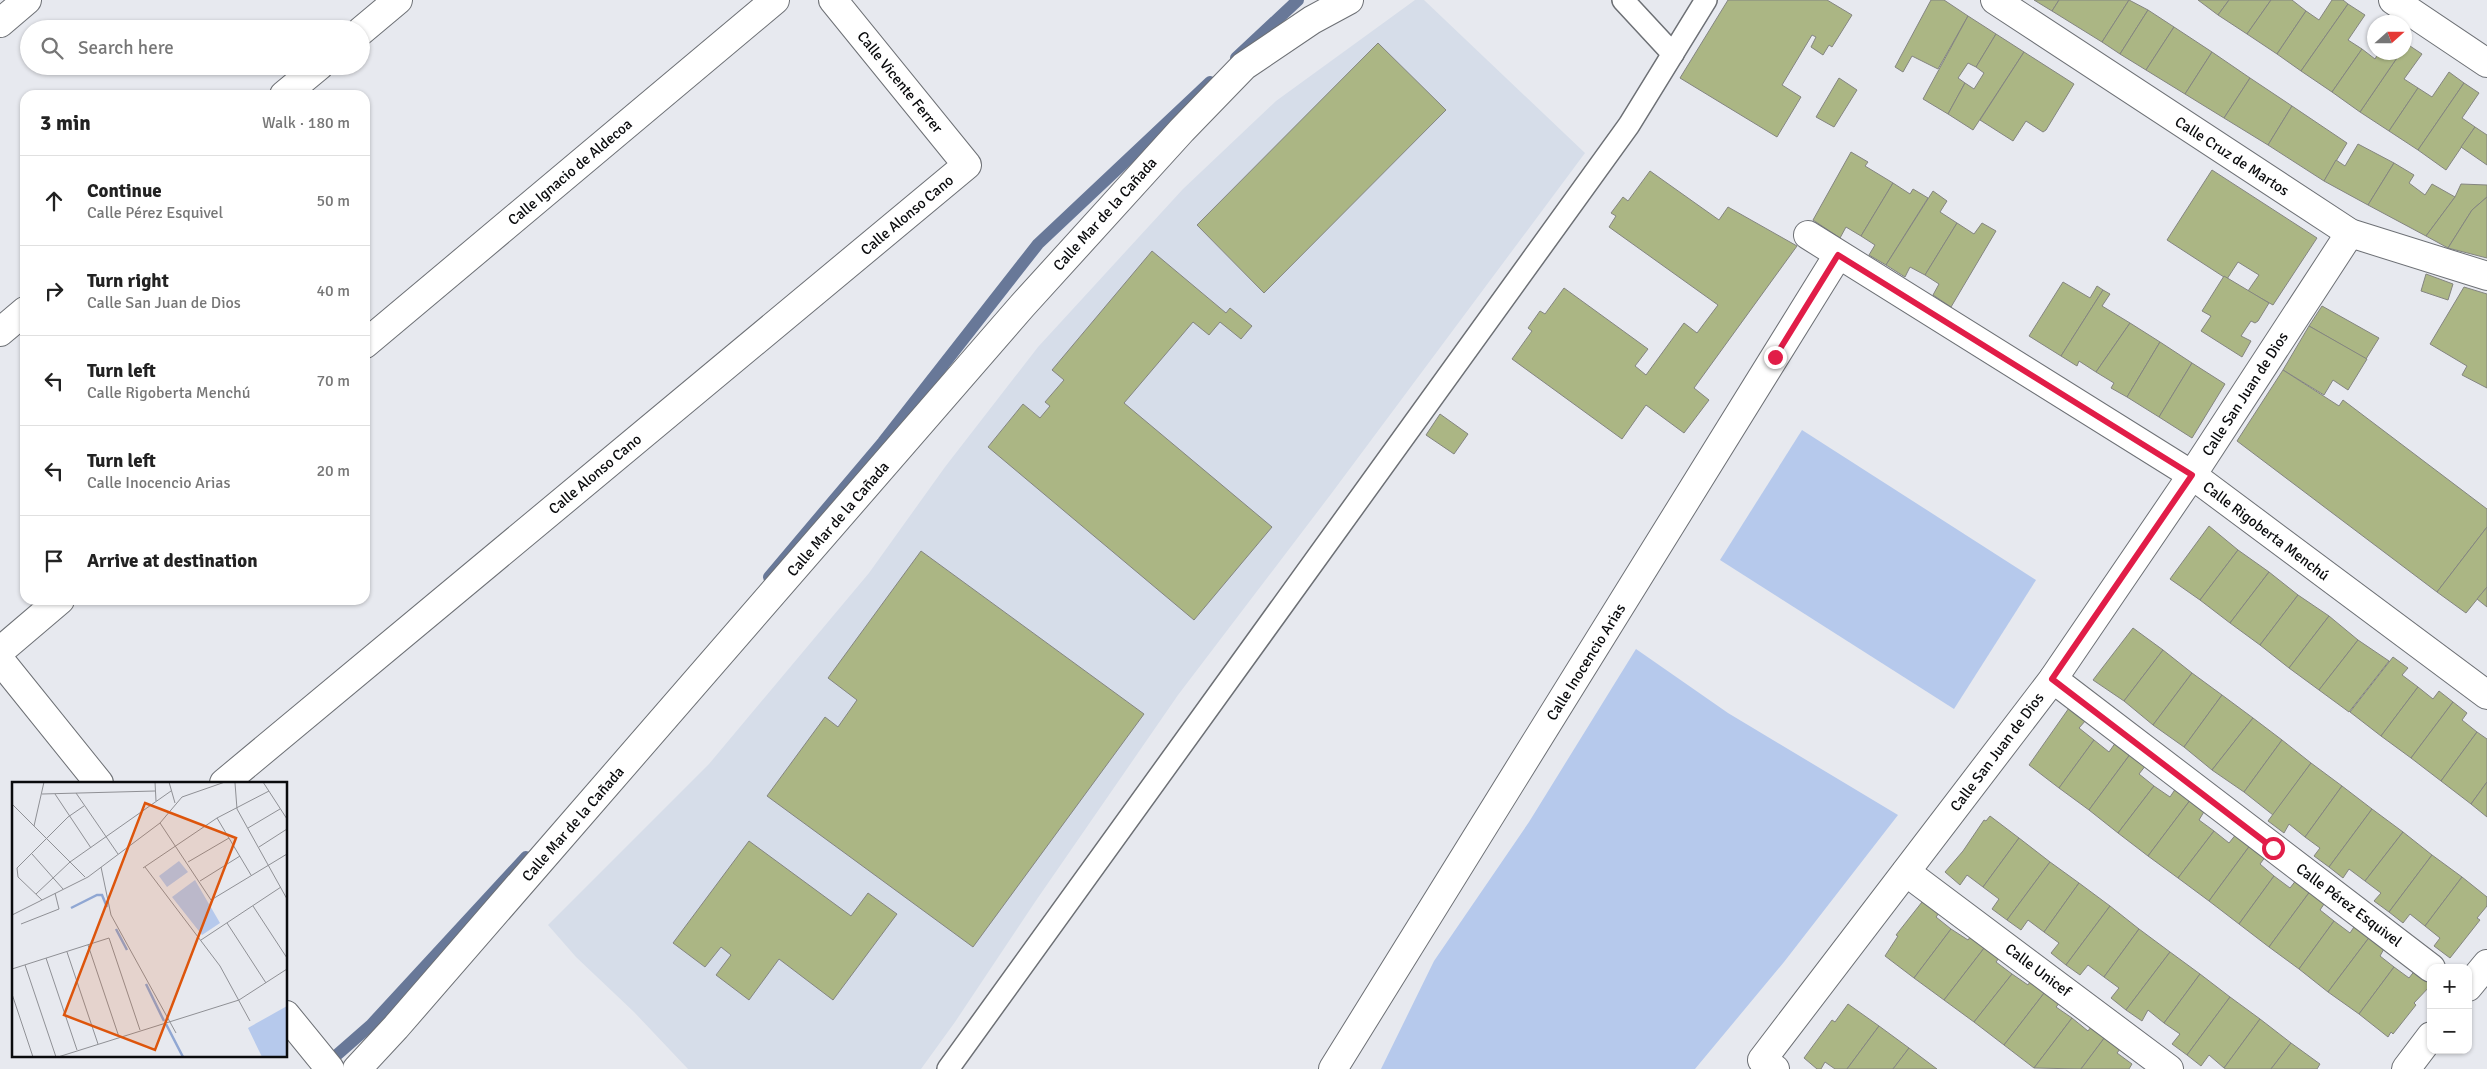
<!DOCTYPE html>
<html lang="en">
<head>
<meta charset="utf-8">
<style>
  body { margin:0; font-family:Signika,sans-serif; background:#f2f2f2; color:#222 }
  .controls { position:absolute; right:15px; bottom:15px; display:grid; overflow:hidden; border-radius:10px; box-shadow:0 1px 4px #0004 }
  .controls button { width:45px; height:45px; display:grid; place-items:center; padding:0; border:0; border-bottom:1px solid #e0e0e0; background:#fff; color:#222; font:25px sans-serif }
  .compass { position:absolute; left:2367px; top:15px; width:45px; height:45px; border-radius:50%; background:#fff; box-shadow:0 1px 4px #0004; rotate:69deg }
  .stop { position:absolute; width:15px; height:15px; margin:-11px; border:4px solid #e11d48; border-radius:50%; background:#fff }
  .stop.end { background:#e11d48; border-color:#fff; box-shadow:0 1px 5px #0008 }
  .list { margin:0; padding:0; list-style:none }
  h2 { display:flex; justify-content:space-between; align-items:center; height:65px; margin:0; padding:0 20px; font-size:21px }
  h2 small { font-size:16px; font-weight:400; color:#767676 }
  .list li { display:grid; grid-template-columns:32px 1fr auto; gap:15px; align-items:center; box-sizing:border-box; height:90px; padding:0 20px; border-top:1px solid #e0e0e0 }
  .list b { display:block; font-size:19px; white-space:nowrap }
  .list p { margin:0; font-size:16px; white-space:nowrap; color:#767676 }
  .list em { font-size:16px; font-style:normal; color:#767676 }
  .icon { flex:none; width:28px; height:28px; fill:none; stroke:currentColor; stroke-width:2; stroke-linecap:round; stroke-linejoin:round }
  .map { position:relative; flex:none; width:2487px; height:1069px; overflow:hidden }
  .search { position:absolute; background:#fff; box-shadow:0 1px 4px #0004; left:20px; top:20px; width:350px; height:55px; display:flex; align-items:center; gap:12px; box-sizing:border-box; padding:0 18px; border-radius:28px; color:#767676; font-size:19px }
  .panel { position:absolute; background:#fff; box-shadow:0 1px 4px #0004; left:20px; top:90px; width:350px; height:515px; border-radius:15px }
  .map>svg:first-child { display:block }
  .built { fill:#d6dde9 }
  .green { fill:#b6c9ec }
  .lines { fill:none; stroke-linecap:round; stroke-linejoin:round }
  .stream { stroke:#687898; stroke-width:12 }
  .building { fill:#abb684; stroke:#848580 }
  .service-casing { stroke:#6d7075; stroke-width:24 }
  .minor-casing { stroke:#6d7075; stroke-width:30 }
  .service { stroke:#fff; stroke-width:21 }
  .minor { stroke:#fff; stroke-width:28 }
  .route { stroke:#e11d48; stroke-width:6 }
  .labels { text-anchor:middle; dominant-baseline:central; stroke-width:5; stroke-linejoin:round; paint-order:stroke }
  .street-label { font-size:15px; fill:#0a0b0d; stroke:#fff }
  .inset-river { fill:none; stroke:#90a7d3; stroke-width:2.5 }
  .inset-road { fill:none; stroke:#8f9095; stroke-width:1 }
  .view { fill:#dd550c; fill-opacity:0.15; stroke:#dd550c; stroke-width:2.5 }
  .inset-edge { fill:none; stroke:#0a0b0d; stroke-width:2.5 }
</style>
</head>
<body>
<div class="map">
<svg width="2487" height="1069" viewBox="0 0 2487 1069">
  <rect width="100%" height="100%" fill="#e7e9ef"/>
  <polygon class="built" points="1415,0 1424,0 1585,153 1331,494 1178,695 1035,902 955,1022 921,1069 688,1069 634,1012 576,957 548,925 709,764 869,573 945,467 1038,347 1183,189 1276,101"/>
  <g class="green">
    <polygon points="1802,430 2036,580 1954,709 1720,560"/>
    <polygon points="1636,649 1728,713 1898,815 1784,962 1695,1069 1381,1069 1434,961 1529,822"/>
  </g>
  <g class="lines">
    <g class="stream">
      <polyline points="1236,58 1298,0"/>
      <polyline points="769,577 883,442 1038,244 1210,82"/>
      <polyline points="323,1067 371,1025 526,857"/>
    </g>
  </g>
  <g class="building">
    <polygon points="1728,0 1827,0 1852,15 1832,47 1829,45 1823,55 1811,47 1816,37 1812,35 1782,85 1801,97 1777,137 1680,78"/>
    <polygon points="1931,0 1944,0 1968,16 1938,69 1912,56 1903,72 1895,67"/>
    <polygon points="2034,0 2059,0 2052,11"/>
    <polygon points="2059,0 2129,0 2102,42 2052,11"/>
    <polygon points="2129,0 2148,10 2120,54 2102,42"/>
    <polygon points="2198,0 2229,0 2218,15"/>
    <polygon points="2229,0 2271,0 2247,34 2218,15"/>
    <polygon points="2271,0 2292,0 2306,11 2277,54 2247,34"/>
    <polygon points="2332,0 2343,0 2348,4 2301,71 2277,54 2306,11 2319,20"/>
    <polygon points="2348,4 2365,15 2348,40 2362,49 2332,92 2301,71"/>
    <polygon points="2148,10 2174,27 2146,70 2120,54"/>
    <polygon points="1968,16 1996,34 1976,67 1968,63 1958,78 1965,83 1948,114 1923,99"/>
    <polygon points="2174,27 2212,52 2185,94 2146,70"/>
    <polygon points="1996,34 2024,52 1973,130 1948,114 1965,83 1974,89 1984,73 1976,67"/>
    <polygon points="1378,43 1446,110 1264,293 1197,225"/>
    <polygon points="2407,44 2422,54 2404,79 2418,88 2389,131 2360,112 2401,52 2404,52"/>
    <polygon points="2362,49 2375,59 2379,52 2401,52 2360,112 2332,92"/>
    <polygon points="2024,52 2074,84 2046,130 2043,132 2026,121 2013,141 1980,120"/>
    <polygon points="2212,52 2250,78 2224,118 2185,94"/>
    <polygon points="2449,72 2464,83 2418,150 2389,131 2418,88 2432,97"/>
    <polygon points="1839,78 1857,90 1834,127 1816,117"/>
    <polygon points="2250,78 2292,106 2268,145 2224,118"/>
    <polygon points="2464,83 2479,93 2462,118 2475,127 2446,170 2418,150"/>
    <polygon points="2292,106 2347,143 2324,181 2268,145"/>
    <polygon points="2475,127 2487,135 2487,165 2461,147"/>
    <polygon points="2358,144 2394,163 2368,205 2324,181 2336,160 2345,166"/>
    <polygon points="1851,152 1868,162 1865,166 1893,183 1861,236 1846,227 1840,238 1813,220"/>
    <polygon points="2394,163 2414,175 2409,183 2425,195 2432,184 2455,197 2426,236 2368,205"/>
    <polygon points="2212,170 2317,238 2273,305 2248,291 2259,275 2238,262 2227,279 2167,240"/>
    <polygon points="1650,171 1719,220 1728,207 1797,246 1694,388 1709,400 1684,433 1646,405 1622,439 1512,359 1532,331 1528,328 1540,311 1545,314 1564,288 1648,349 1635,366 1646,375 1684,323 1697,333 1718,305 1609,227 1616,216 1611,213 1623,197 1628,201"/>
    <polygon points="1893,183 1910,194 1913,189 1928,198 1886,265 1869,255 1875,245 1861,236"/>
    <polygon points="2461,184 2487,185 2487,197 2472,210 2448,248 2426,236 2455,197"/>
    <polygon points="1933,191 1947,201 1940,212 1957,223 1925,275 1910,267 1905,277 1886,265"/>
    <polygon points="2487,197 2487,258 2448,248 2472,210"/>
    <polygon points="1957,223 1974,234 1982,223 1996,231 1951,307 1933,295 1939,284 1925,275"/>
    <polygon points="1152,251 1226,313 1230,308 1252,326 1241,339 1220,322 1209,335 1193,322 1124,403 1272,527 1194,620 988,447 1023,404 1040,418 1050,406 1045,402 1064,380 1052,370"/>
    <polygon points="2426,274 2453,284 2448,300 2421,291"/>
    <polygon points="2224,276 2269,303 2258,321 2255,323 2251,321 2241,336 2251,341 2242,357 2201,331 2211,316 2202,311"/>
    <polygon points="2063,282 2090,298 2097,286 2103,290 2061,356 2029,336"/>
    <polygon points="2464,287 2487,294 2487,388 2462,375 2467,366 2430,344"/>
    <polygon points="2103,290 2110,294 2102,306 2130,323 2096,372 2079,361 2077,366 2061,356"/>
    <polygon points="2322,306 2379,338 2366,359 2309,326"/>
    <polygon points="2130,323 2160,342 2127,397 2111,388 2114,383 2096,372"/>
    <polygon points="2309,326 2367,359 2348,390 2333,380 2324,395 2283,370"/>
    <polygon points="2160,342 2192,363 2159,417 2127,397"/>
    <polygon points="2192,363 2225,384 2192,438 2159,417"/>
    <polygon points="2283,370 2339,406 2343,400 2487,509 2487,527 2437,592 2237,441"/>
    <polygon points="1440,414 1468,434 1454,454 1426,435"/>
    <polygon points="2209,526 2238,550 2200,600 2170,579"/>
    <polygon points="2487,527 2487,587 2466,613 2437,592"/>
    <polygon points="2238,550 2269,572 2230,623 2200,600"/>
    <polygon points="921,551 1144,714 973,947 767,796 825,717 838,727 857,700 828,678"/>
    <polygon points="2269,572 2298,595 2260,645 2230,623"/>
    <polygon points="2487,587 2487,607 2477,599"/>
    <polygon points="2298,595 2329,616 2289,668 2260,645"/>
    <polygon points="2329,616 2358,640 2319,690 2289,668"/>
    <polygon points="2133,628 2163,650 2124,701 2093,680"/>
    <polygon points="2358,640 2389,661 2349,712 2319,690"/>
    <polygon points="2163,650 2192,673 2153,725 2124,701"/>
    <polygon points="2393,657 2408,668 2402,675 2418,687 2381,736 2350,712"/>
    <polygon points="2192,673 2222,695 2184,747 2153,725"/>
    <polygon points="2418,687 2433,699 2439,691 2453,702 2411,758 2381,736"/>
    <polygon points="2222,695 2253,718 2212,770 2184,747"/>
    <polygon points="2453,702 2467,713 2462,720 2477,732 2441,781 2411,758"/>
    <polygon points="2069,708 2086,720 2079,728 2094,740 2059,788 2029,765"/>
    <polygon points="2253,718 2282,740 2244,792 2212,770"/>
    <polygon points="2477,732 2487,739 2487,782 2471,804 2441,781"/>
    <polygon points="2094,740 2109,752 2116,742 2131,753 2089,810 2059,788"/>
    <polygon points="2282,740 2311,763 2273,815 2244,792"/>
    <polygon points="2131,753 2146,765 2139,774 2154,786 2118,833 2089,810"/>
    <polygon points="2311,763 2342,786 2305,837 2289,824 2284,833 2268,821"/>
    <polygon points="2487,782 2487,817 2471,804"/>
    <polygon points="2154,786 2170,797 2176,788 2191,799 2148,856 2118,833"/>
    <polygon points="2342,786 2372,809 2329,867 2314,856 2320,848 2305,837"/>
    <polygon points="2191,799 2205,810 2199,820 2214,831 2178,878 2148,856"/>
    <polygon points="2372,809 2403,832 2365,881 2349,869 2343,878 2329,867"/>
    <polygon points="1990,816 2019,838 1983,887 1967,875 1960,885 1945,872 1963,851 1984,820 1986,821"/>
    <polygon points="2214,831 2229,843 2237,833 2251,844 2209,901 2178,878"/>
    <polygon points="2403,832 2432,855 2389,912 2374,901 2381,893 2365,881"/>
    <polygon points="2019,838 2050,862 2007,920 1992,909 1999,899 1983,887"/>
    <polygon points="749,841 851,916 868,893 897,914 833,1000 779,959 749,1000 716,975 731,955 721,947 705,967 673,943"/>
    <polygon points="2251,844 2266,856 2260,864 2274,876 2239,924 2209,901"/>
    <polygon points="2432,855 2462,877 2425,926 2410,914 2403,923 2389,912"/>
    <polygon points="2050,862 2079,883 2044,932 2028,920 2021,930 2007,920"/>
    <polygon points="2274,876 2290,888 2297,879 2311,890 2269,947 2239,924"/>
    <polygon points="2462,877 2487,897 2487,906 2477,918 2480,920 2450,958 2434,946 2440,938 2425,926"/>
    <polygon points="2079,883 2110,906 2066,965 2051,953 2059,943 2044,932"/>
    <polygon points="2311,890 2326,901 2320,910 2334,921 2299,969 2269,947"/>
    <polygon points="1926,897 1942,909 1936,917 1951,929 1914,978 1885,956 1898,936 1896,935"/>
    <polygon points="2110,906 2139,929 2104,977 2088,965 2080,975 2066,965"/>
    <polygon points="2334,921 2350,933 2356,924 2371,935 2328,992 2299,969"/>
    <polygon points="1951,929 1968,940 1974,932 1988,943 1944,1000 1914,978"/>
    <polygon points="2139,929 2170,952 2126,1010 2111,998 2119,988 2104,977"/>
    <polygon points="2371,935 2385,947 2380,956 2394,967 2359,1014 2328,992"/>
    <polygon points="1988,943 2002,954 1996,962 2012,974 1974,1022 1944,1000"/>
    <polygon points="2170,952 2200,974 2164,1023 2148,1010 2142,1021 2126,1010"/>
    <polygon points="2394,967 2409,978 2416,969 2431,980 2431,985 2414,1003 2416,1005 2393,1034 2391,1032 2388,1037 2359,1014"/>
    <polygon points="2012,974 2028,985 2033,977 2048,988 2004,1045 1974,1022"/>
    <polygon points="2200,974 2230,997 2187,1055 2172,1044 2180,1034 2164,1023"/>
    <polygon points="2048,988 2062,1000 2056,1007 2072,1018 2034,1068 2004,1045"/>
    <polygon points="2230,997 2260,1019 2224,1068 2209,1055 2201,1066 2187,1055"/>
    <polygon points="1848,1004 1879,1026 1847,1069 1835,1069 1825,1062 1821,1069 1817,1069 1804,1058 1832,1020 1835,1022"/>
    <polygon points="2072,1018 2088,1031 2094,1023 2108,1033 2081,1069 2034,1068"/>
    <polygon points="2260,1019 2291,1043 2271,1069 2226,1069 2224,1068"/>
    <polygon points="1879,1026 1909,1048 1893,1069 1847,1069"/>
    <polygon points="2108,1033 2123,1045 2117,1053 2132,1064 2129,1069 2081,1069"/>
    <polygon points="2291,1043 2320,1064 2317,1069 2271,1069"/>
    <polygon points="1909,1048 1937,1069 1893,1069"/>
  </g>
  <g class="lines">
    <g class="service-casing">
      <g id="service">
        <polyline points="1623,0 1673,54"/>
        <polyline points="948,1069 1629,125 1706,0"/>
      </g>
    </g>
    <g class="minor-casing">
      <g id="minor">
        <polyline points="1995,0 2350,233 2487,276"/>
        <polyline points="2393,0 2487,63"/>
        <polyline points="0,23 27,0"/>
        <polyline points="361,31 398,0"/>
        <polyline points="284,95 319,66"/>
        <polyline points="1808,235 2192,475 2487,695"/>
        <polyline points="0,332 25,311"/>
        <polyline points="365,344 775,0"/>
        <polyline points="0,651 60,600"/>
        <polyline points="0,660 99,783"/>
        <polyline points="2053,679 2431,968"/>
        <polyline points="224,783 967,165 833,0"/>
        <polyline points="1906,872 2169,1069"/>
        <polyline points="2468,987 2487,964"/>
        <polyline points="286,1015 330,1069"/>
        <polyline points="357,1069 396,1027 1022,306 1182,130 1244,66 1312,20 1349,0"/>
        <polyline points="1333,1069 1838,255"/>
        <polyline points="1775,1069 1762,1060 2053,679 2192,475 2350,233"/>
        <polyline points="2406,1069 2431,1036"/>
      </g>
    </g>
    <use href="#service" class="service"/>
    <use href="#minor" class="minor"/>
  </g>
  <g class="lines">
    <polyline class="route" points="1775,357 1838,255 2192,475 2052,679 2273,848"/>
  </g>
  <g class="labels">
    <g class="street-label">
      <text transform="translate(900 82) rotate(51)">Calle Vicente Ferrer</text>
      <text transform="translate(2232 156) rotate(33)">Calle Cruz de Martos</text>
      <text transform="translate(570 172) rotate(-40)">Calle Ignacio de Aldecoa</text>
      <text transform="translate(1105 214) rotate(-48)">Calle Mar de la Cañada</text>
      <text transform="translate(907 215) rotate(-40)">Calle Alonso Cano</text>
      <text transform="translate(2245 394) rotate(-57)">Calle San Juan de Dios</text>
      <text transform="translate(595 474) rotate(-40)">Calle Alonso Cano</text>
      <text transform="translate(838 519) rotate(-49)">Calle Mar de la Cañada</text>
      <text transform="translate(2266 531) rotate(37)">Calle Rigoberta Menchú</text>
      <text transform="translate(1586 662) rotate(-58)">Calle Inocencio Arias</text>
      <text transform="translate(1997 752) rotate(-53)">Calle San Juan de Dios</text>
      <text transform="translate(573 824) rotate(-49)">Calle Mar de la Cañada</text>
      <text transform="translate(2349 905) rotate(37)">Calle Pérez Esquivel</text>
      <text transform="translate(2038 970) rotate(37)">Calle Unicef</text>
    </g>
  </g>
  <g transform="translate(12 782)">
    <rect width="275" height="275" fill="#e7e9ef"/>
    <path d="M 167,79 L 176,90 L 155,105 L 147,94 ZM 183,98 L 208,141 L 190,153 L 160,115 ZM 275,224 L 275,275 L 250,275 L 236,246 Z" fill="#b6c9ec"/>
    <path class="inset-river" d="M 59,126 L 85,113 L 90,113 L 95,125M 104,147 L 115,168M 134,202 L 152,239M 154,242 L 171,275"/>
    <path class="inset-road" d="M 143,0 L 144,19M 157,0 L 163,21M 251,0 L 275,37M 223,1 L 225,27 L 275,117M 64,11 L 106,72M 30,12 L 143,9M 43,12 L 79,66M 0,22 L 73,95M 205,36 L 239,93M 148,41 L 199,118 L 275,72M 22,44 L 32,0M 236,46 L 268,27M 247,65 L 275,47M 20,72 L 51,107M 176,80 L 217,56M 89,85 L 99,133 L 164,251M 133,85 L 208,184 L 238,239M 131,86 L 205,36 L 257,9M 188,99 L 228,74M 24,112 L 58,80 L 159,9M 30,118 L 6,95 L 5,86 L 56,35 L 72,24M 241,124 L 275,176M 0,133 L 76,95 L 148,41 L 170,15 L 213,0M 215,141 L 254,201M 9,142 L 47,127 L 43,111M 189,158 L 269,105M 76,163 L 107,255M 55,170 L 86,262M 34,176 L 65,268M 13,183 L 44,275M 0,187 L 97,156 L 128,248M 0,212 L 21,275M 46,275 L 227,218 L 275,187"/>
    <path class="view" d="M 133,21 L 224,56 L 143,268 L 52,233 Z"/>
    <rect width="275" height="275" class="inset-edge"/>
  </g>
</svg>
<div class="controls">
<button>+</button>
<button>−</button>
</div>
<svg class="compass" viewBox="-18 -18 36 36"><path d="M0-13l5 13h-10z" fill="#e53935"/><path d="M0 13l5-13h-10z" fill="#767676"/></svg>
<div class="stop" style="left:2273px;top:848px"></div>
<div class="stop end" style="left:1775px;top:357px"></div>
<div class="search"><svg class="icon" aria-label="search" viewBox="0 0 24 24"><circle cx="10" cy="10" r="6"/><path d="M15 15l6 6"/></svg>Search here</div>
<section class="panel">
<h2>3 min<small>Walk · 180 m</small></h2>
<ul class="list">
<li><svg class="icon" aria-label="ahead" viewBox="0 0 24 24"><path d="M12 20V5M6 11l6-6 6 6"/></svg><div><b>Continue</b><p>Calle Pérez Esquivel</p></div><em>50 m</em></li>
<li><svg class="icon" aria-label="right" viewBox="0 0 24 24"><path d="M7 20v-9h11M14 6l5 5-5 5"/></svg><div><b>Turn right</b><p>Calle San Juan de Dios</p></div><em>40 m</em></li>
<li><svg class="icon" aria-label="left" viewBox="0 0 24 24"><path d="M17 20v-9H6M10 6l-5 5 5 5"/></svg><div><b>Turn left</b><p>Calle Rigoberta Menchú</p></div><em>70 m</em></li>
<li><svg class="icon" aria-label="left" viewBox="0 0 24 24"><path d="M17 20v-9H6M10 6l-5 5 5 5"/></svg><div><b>Turn left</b><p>Calle Inocencio Arias</p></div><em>20 m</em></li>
<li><svg class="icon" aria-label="arrive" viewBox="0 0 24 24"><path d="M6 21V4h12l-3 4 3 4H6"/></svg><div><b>Arrive at destination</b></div></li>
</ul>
</section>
</div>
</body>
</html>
